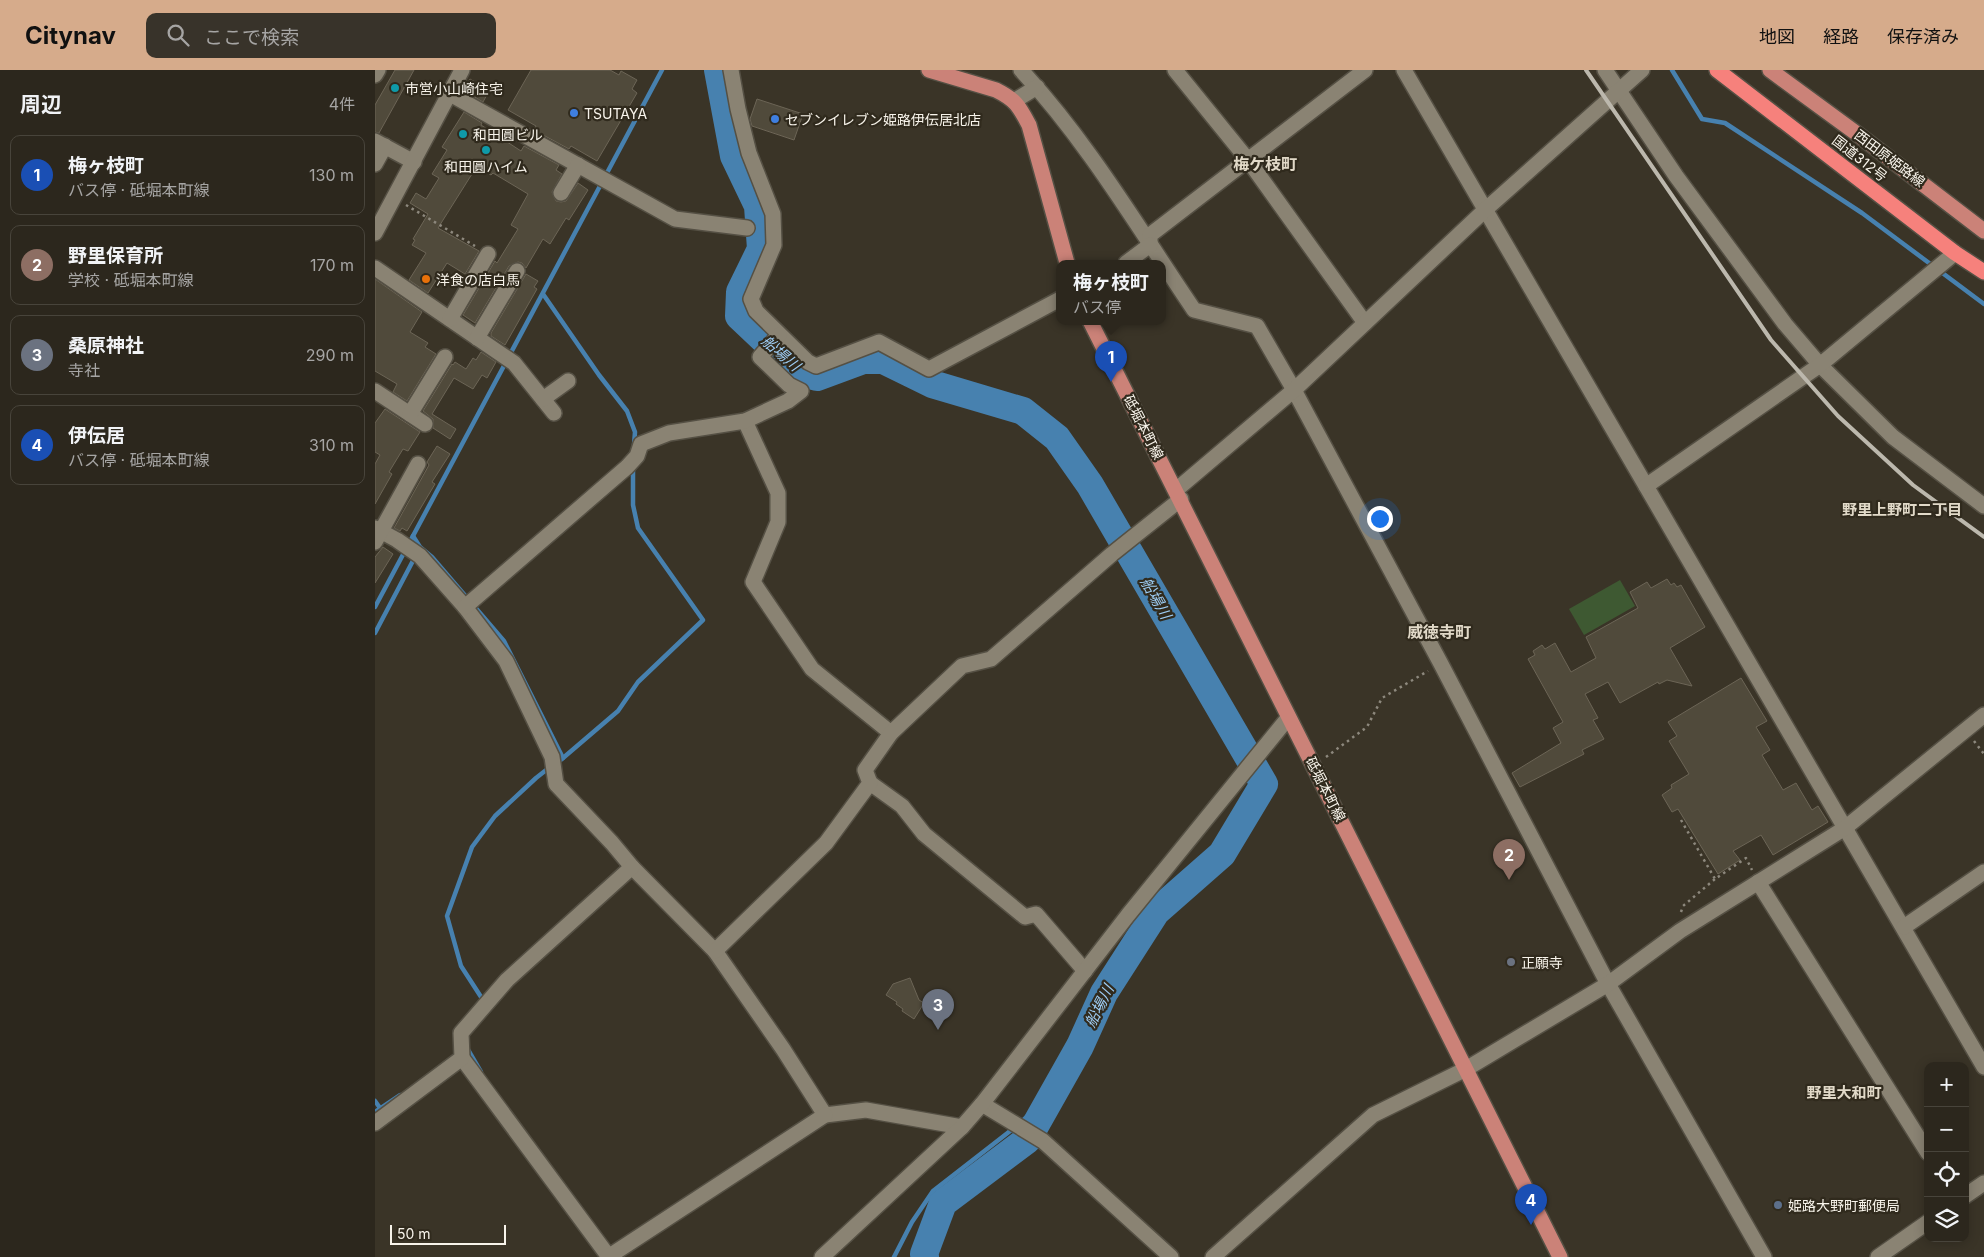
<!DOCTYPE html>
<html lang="ja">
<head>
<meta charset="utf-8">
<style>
  body { margin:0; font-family:Inter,"Noto Sans JP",sans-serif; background:#38332a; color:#f1f3f6 }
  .controls { position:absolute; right:15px; bottom:15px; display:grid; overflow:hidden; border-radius:10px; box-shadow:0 2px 12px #0003 }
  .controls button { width:45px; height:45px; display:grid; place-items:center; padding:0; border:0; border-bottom:1px solid #48443b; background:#2c271d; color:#f1f3f6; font:25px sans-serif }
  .scale { position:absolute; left:15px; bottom:12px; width:116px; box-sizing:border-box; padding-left:5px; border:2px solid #f8f4eb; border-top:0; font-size:14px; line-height:18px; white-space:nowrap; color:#f8f4eb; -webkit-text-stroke:4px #302a1d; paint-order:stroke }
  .you { position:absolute; left:1004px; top:448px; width:18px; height:18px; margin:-12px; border:4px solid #fff; border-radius:50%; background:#1a73e8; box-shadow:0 0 0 8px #1a73e833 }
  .badge { display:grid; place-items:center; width:32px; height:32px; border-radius:50%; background:#d6ab8b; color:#fff; font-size:16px; font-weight:700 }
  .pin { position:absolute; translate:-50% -41px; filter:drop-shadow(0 1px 2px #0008) }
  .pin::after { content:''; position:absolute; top:26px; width:18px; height:15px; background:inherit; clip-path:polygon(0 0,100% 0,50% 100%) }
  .popup { position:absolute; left:681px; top:190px; width:110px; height:65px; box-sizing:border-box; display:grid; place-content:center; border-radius:10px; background:#2c271d; filter:drop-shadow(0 1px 4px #0005); font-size:16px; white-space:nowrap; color:#a6a5a4 }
  .popup b { font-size:19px; color:#f1f3f6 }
  .popup::after { content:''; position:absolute; left:50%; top:100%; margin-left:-10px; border:10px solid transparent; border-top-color:#2c271d }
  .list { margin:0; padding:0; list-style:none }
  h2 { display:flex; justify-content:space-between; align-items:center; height:65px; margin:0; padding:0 20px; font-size:21px }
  h2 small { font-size:16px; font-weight:400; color:#a6a5a4 }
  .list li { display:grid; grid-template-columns:32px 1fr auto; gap:15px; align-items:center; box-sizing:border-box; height:80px; margin:0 10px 10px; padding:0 10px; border:1px solid #48443b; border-radius:10px }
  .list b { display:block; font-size:19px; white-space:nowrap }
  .list p { margin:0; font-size:16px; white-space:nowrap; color:#a6a5a4 }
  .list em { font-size:16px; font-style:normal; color:#a6a5a4 }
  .icon { flex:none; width:28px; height:28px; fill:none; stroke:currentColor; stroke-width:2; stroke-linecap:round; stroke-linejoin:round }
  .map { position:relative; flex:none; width:1609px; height:1187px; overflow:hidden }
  header { display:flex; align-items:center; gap:30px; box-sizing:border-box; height:70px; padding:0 25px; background:#d6ab8b; color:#111 }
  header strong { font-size:24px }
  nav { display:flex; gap:28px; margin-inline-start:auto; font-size:18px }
  .search { width:350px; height:45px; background:#38332a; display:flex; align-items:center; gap:12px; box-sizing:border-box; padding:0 18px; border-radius:10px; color:#a6a5a4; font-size:19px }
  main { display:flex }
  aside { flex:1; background:#2c271d }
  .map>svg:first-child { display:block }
  .green { fill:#3e5932 }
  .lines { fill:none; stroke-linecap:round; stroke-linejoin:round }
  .stream { stroke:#4781af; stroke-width:4.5 }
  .river { stroke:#4781af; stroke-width:28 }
  .building { fill:#504a3b; stroke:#6c6556 }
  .minor-casing { stroke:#555044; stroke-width:18 }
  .major-casing { stroke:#555044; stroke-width:18 }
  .highway-casing { stroke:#555044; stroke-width:18 }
  .path { stroke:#8d887d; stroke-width:2.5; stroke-dasharray:2.5 4; stroke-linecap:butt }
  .minor { stroke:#8a8373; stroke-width:15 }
  .major { stroke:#cb8278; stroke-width:15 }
  .highway { stroke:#f6817c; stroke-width:15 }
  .rail { stroke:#bcb8ad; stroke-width:4 }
  .culture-dot { fill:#0f9aa8; stroke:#302a1d; stroke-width:2 }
  .shop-dot { fill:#3f7fe0; stroke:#302a1d; stroke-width:2 }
  .food-dot { fill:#e8710a; stroke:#302a1d; stroke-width:2 }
  .worship-dot { fill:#6b7280; stroke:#302a1d; stroke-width:2 }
  .service-dot { fill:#5c6f8a; stroke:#302a1d; stroke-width:2 }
  .labels { text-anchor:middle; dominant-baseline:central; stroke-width:4.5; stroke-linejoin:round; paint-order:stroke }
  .poi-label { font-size:14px; fill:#f8f4eb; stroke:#302a1d; text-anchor:start }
  .street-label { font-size:14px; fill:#f8f4eb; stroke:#302a1d }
  .water-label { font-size:15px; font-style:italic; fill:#9ecdf4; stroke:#302a1d }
  .neighbourhood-label { font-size:15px; font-weight:bold; fill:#e1d9c8; stroke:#302a1d }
  .quarter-label { font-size:16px; font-weight:bold; fill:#e1d9c8; stroke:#302a1d }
</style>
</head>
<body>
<header>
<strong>Citynav</strong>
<div class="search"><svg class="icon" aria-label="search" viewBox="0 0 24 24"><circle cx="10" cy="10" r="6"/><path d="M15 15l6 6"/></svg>ここで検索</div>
<nav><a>地図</a><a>経路</a><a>保存済み</a></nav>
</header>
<main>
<aside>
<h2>周辺<small>4件</small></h2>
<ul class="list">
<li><span class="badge" style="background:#1a4fb4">1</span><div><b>梅ヶ枝町</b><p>バス停 · 砥堀本町線</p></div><em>130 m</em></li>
<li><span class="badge" style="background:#8d6e63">2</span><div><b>野里保育所</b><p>学校 · 砥堀本町線</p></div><em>170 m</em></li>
<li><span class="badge" style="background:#6b7280">3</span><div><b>桑原神社</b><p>寺社</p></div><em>290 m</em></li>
<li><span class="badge" style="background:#1a4fb4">4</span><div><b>伊伝居</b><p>バス停 · 砥堀本町線</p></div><em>310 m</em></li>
</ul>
</aside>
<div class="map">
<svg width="1609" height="1187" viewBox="0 0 1609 1187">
  <rect width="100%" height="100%" fill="#3a3427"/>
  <polygon class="green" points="1245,510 1260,536 1209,565 1194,539"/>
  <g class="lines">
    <g class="stream">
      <polyline points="1297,0 1327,49 1350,53 1487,143 1609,234"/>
      <polyline points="168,224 224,305 252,341 260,362 259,375"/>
      <polyline points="38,466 45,477 57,487 129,571 188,688 182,693"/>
      <polyline points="0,537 287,0"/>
      <polyline points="0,563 41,485"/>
      <polyline points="188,688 243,641 263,612 328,550 263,458 258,435 258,397"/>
      <polyline points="107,932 108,930 86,896 72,846 97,777 120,746 161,708 175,697"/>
      <polyline points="92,978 106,1002"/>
      <polyline points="0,1031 5,1038"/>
      <polyline points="0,1042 25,1025"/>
      <polyline points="645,1053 655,1044 673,1013 705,976"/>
      <polyline points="519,1187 537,1152 558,1121 639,1058"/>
    </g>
    <polyline class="river" points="343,0 359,86 383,136 386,179 365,222 364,246 423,302 442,307 488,290 508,290 557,314 648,341 682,368 715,415 889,714 847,784 781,842 729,923 705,976 652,1070 568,1133 549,1184 550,1187"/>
  </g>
  <g class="building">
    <polygon points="20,0 39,0 4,63 0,62 0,35"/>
    <polygon points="156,0 235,0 244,5 246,1 262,10 257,19 262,23 222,91 196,76 194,79 159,60 161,56 133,40"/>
    <polygon points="95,9 114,21 108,32 88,20"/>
    <polygon points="382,29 428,44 419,70 377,56 375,49"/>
    <polygon points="89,42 107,53 106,55 146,81 149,76 184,95 181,100 187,104 177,122 181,131 186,132 191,131 203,113 213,120 194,150 191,148 175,174 168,169 151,198 147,193 143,192 134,196 100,253 88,245 120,191 122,193 143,159 136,155 153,124 118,103 116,105 102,96 63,158 104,181 90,204 72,193 53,223 34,210 51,183 37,175 40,170 38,169 53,144 35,133 41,123 51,129 64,108 57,104 72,80 67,77"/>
    <polygon points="151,204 163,211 159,217 162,219 130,275 116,266 116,263"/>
    <polygon points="0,209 47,242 35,262 53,273 50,277 61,284 32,331 18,322 22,314 0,301"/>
    <polygon points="106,282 121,292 112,308 107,305 98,319 79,308 57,344 81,359 75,369 58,358 58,349 48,341 77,294 78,295 80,292 91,299 98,288 101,290"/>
    <polygon points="10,339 45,362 33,381 28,379 14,402 17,404 0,434 0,394 5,385 0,382 0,353"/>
    <polygon points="62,376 75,384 57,412 60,414 32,461 27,458 25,461 19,458 54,395 52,392"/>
    <polygon points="8,477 18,484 0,513 0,487"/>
    <polygon points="1292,509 1296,515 1299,513 1302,517 1306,515 1330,557 1295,578 1317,616 1292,610 1284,614 1283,612 1245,633 1233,612 1210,624 1223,648 1218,650 1229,669 1207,680 1209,684 1145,717 1137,703 1186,673 1178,658 1188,652 1153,589 1160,585 1158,581 1167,575 1170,579 1180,573 1196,602 1221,588 1211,567 1263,538 1255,522 1272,512 1276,518"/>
    <polygon points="1366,608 1392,651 1381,657 1395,680 1387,685 1408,720 1421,713 1437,740 1443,736 1453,752 1398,785 1386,765 1358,781 1365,790 1343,804 1303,739 1297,742 1287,725 1297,718 1296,715 1314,704 1294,671 1302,666 1293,652"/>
    <polygon points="535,908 544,930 549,933 539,949 527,941 528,939 521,934 522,932 511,925 518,914"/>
  </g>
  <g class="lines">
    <g class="minor-casing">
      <g id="minor">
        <polyline points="356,0 363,39 374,83 398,144 399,175 376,229 381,241 433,292 441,296 504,272 554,299 685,229"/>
        <path d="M 646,0 C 713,72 764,159 819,240 L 882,256 L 919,320 L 1066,594 L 1233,914 L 1389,1187"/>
        <polyline points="800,0 873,90 990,253"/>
        <polyline points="1029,0 1609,997"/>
        <polyline points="1230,0 1301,106 1410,254 1445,295 1518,367 1609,436"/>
        <polyline points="0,5 3,0"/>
        <polyline points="75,24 300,149 372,158"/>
        <polyline points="639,31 662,17"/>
        <polyline points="0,71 39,92"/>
        <polyline points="0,94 10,76"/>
        <polyline points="186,123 203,95"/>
        <polyline points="0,163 87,0"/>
        <polyline points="775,175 775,165 990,0"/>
        <polyline points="751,193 775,175"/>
        <polyline points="0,198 139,293 179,343"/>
        <polyline points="75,249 113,184"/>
        <polyline points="102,268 142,201"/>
        <polyline points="0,321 50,354"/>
        <polyline points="168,329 193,311"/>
        <polyline points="35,344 70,287"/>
        <polyline points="370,351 403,423 403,452 378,512 437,599 516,663"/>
        <polyline points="1271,416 1445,295 1580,183"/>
        <polyline points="801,420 919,320 1110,140 1267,0"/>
        <polyline points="0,458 22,470 45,486 90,537 131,591 177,687 181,714 237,773 257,797 340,881 408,979 450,1045 491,1040 587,1057"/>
        <polyline points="0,472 43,394"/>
        <polyline points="90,537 252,397 262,386 266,374 294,363 370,351 413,331 426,321 414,315 385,287 404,265"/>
        <polyline points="495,713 527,736 549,764 650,847 661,844 710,901"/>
        <polyline points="1383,812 1553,1083"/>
        <polyline points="1529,857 1609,802"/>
        <polyline points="340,881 451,773 495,713 490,700 516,663 587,596 616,589 737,484 806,429"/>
        <polyline points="87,988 234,1187"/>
        <polyline points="607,1034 668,1071 796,1187"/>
        <polyline points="0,1053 87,988 86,963 132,910 257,797"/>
        <polyline points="1590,1126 1609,1113"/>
        <polyline points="233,1187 450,1045"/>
        <polyline points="447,1187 587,1057 607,1034 753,845 913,648"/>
        <polyline points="838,1187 998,1045 1091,999 1233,914 1305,861 1470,758 1609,645"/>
        <polyline points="1503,1187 1553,1152"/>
      </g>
    </g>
    <g class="major-casing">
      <g id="major">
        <path d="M 554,0 L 621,20 C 641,30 644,36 654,55 L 692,193"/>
        <polyline points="1395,0 1485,66 1609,161"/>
        <polyline points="715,251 1185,1187"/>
      </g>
    </g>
    <g class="highway-casing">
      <polyline id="highway" points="1342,0 1580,183 1609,202"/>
    </g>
    <g class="path">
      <polyline points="31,135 100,176"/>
      <polyline points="1599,671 1609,684"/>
      <polyline points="951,687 992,657 1007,628 1053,601"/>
      <polyline points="1306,750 1340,809 1371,788 1377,800"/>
      <polyline points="1306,842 1308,836 1340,809"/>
    </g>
    <use href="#minor" class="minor"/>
    <use href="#major" class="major"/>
    <use href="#highway" class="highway"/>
    <polyline class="rail" points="1211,0 1396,270 1463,346 1538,415 1609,467"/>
  </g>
  <g class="culture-dot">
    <circle cx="20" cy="18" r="5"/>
    <circle cx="88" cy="64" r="5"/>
    <circle cx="111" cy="80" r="5"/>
  </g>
  <g class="shop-dot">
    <circle cx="199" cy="43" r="5"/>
    <circle cx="400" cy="49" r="5"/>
  </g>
  <circle class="food-dot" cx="51" cy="209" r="5"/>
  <circle class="worship-dot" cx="1136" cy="892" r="5"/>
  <circle class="service-dot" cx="1403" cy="1135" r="5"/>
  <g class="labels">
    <g class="poi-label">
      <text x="30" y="18">市営小山崎住宅</text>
      <text x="209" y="43">TSUTAYA</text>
      <text x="410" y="49">セブンイレブン姫路伊伝居北店</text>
      <text x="98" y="64">和田圓ビル</text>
      <text x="111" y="96" text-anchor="middle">和田圓ハイム</text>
      <text x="61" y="209">洋食の店白馬</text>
      <text x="1146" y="892">正願寺</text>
      <text x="1413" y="1135">姫路大野町郵便局</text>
    </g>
    <g class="street-label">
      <text transform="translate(1485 88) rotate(38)">国道312号</text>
      <text transform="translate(1515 88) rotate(37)">西田原姫路線</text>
      <text transform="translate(769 357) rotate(63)">砥堀本町線</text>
      <text transform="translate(951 719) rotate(63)">砥堀本町線</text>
    </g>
    <g class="water-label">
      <text transform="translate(406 283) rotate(41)">船場川</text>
      <text transform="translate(781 528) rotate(60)">船場川</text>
      <text transform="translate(724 936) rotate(-63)">船場川</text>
    </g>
    <g class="neighbourhood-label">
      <text x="1527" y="439">野里上野町二丁目</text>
      <text x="1469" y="1022">野里大和町</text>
    </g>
    <g class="quarter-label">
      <text x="890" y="94">梅ケ枝町</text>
      <text x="1064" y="562">威徳寺町</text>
    </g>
  </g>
</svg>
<div class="controls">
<button>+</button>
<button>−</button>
<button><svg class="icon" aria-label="locate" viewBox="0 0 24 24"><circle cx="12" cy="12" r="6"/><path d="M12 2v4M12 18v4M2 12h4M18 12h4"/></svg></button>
<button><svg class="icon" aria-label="layers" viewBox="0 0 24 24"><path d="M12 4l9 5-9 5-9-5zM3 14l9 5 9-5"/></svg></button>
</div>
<div class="scale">50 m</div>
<div class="you"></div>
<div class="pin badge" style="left:736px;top:312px;background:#1a4fb4">1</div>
<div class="popup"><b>梅ヶ枝町</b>バス停</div>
<div class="pin badge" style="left:1134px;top:810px;background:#8d6e63">2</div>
<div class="pin badge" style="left:563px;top:960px;background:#6b7280">3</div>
<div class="pin badge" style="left:1156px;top:1155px;background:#1a4fb4">4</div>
</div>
</main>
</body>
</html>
